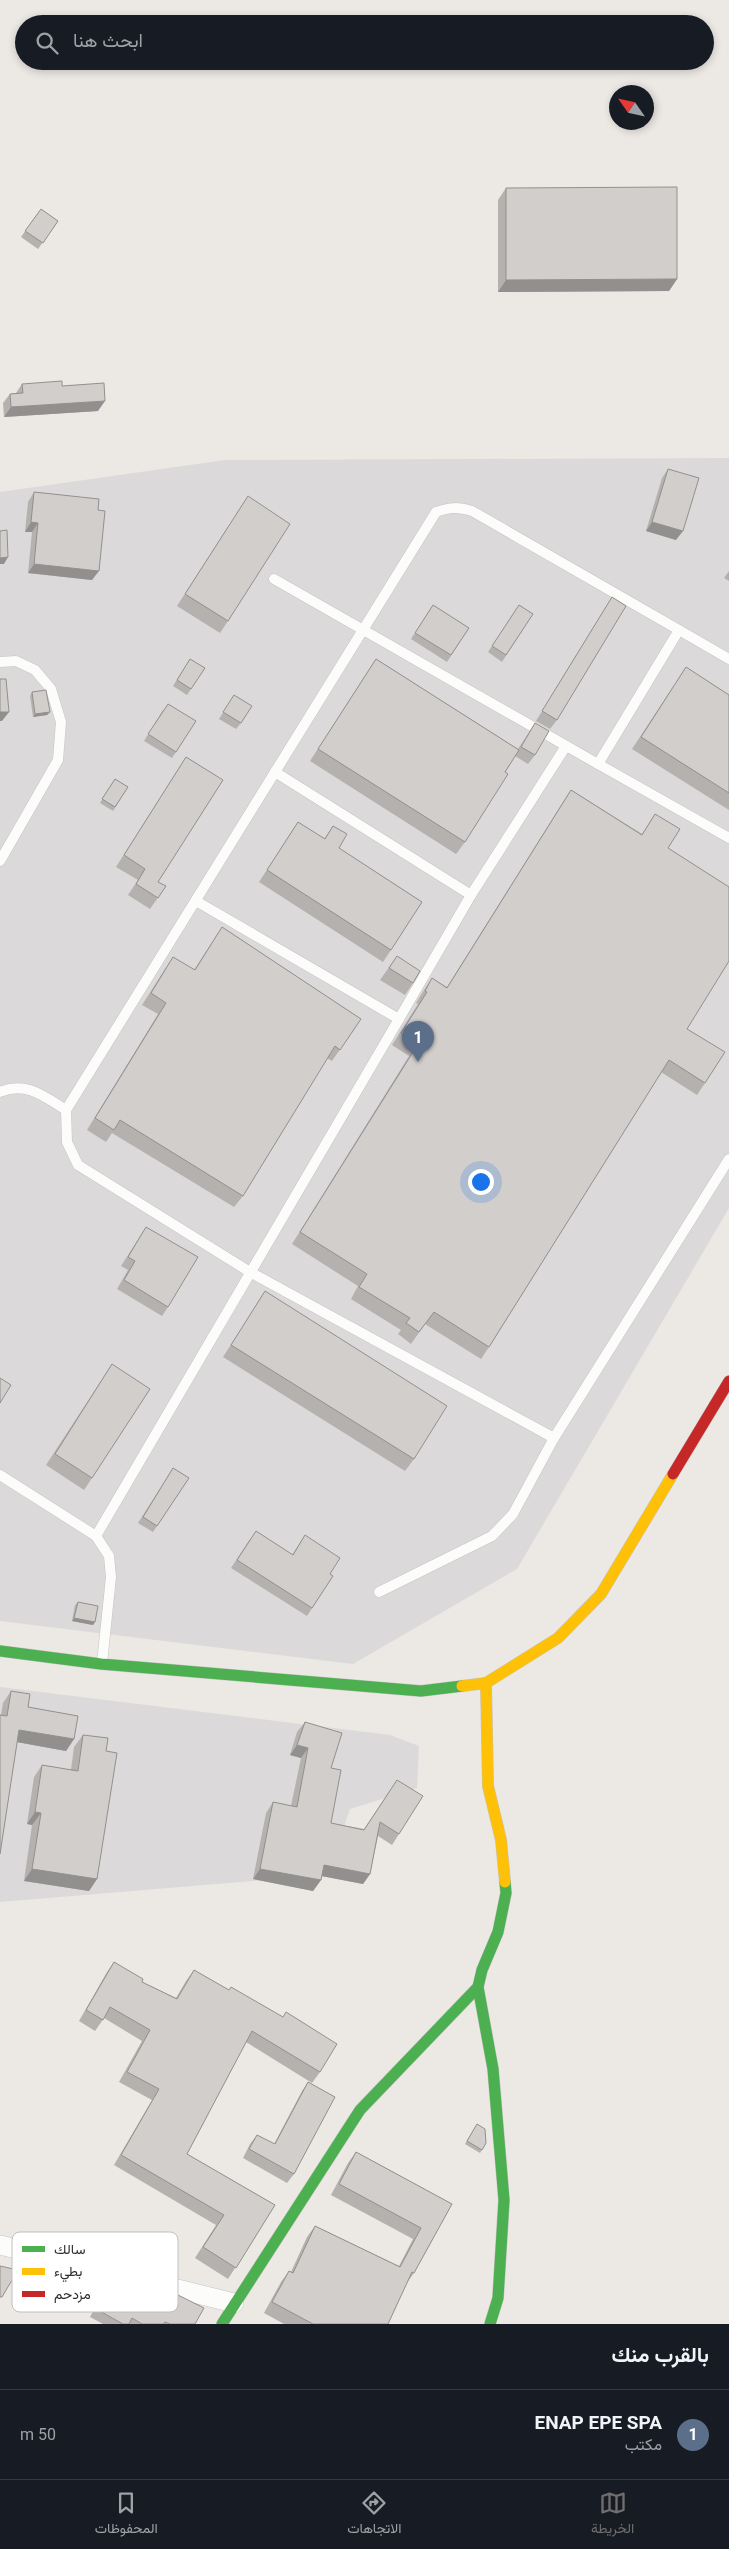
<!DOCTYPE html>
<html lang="ar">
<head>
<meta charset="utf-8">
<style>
  body { margin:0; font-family:Roboto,Vazirmatn,sans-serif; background:#242831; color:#f1f3f6; direction:rtl }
  .compass { position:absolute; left:609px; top:85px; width:45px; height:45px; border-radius:50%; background:#171b24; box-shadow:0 2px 8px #0003; rotate:304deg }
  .you { position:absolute; left:480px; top:1181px; width:18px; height:18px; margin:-12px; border:4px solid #fff; border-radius:50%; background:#1a73e8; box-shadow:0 0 0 8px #1a73e833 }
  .badge { display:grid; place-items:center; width:32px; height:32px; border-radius:50%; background:#706f6e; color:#fff; font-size:16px; font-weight:700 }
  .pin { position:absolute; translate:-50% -41px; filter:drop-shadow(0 1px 2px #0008) }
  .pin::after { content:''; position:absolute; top:26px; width:18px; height:15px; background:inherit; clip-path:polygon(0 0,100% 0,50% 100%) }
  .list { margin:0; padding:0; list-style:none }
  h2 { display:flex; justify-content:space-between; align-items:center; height:65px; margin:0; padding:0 20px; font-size:21px }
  h2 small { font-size:16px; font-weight:400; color:#9ea1a6 }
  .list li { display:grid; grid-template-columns:32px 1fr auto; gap:15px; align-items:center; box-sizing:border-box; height:90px; padding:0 20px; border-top:1px solid #363941 }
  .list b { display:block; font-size:19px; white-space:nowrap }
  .list p { margin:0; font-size:16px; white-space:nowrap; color:#9ea1a6 }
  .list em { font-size:16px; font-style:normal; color:#9ea1a6 }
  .icon { flex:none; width:28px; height:28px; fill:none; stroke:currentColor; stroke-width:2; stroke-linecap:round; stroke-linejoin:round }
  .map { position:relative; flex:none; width:729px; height:2324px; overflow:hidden; direction:ltr }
  .search { position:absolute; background:#171b24; box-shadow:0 2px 8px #0003; left:15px; right:15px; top:15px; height:55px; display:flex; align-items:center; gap:12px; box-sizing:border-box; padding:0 18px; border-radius:28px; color:#9ea1a6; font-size:19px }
  .sheet { height:155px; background:#171b24 }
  nav { display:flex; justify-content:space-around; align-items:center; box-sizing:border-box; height:70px; border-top:1px solid #363941; background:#171b24; font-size:14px; color:#9ea1a6 }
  nav a { display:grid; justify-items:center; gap:2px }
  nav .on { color:#706f6e }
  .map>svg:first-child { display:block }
  .industrial { fill:#dcd9db }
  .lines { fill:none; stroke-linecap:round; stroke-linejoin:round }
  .lane-casing { stroke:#c5c4c5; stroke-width:11 }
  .street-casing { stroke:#c5c4c5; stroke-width:20 }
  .fast-casing { stroke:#c5c4c5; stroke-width:12 }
  .slow-casing { stroke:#c5c4c5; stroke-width:12 }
  .jam-casing { stroke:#c5c4c5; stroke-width:12 }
  .lane { stroke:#fcfcfb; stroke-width:10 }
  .street { stroke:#fcfcfb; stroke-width:19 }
  .fast { stroke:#4caf50; stroke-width:11 }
  .slow { stroke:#ffc107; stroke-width:11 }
  .jam { stroke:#c62828; stroke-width:11 }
  .wall { fill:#b4b1af }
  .shaded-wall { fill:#92908e }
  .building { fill:#d1cecb; stroke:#92908e }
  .key { fill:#fff; stroke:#c0c0c0; stroke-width:1 }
  .key-label { font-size:14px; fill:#2e2e2e }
</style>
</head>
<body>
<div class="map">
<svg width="729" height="2324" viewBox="0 0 729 2324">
  <rect width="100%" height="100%" fill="#ece8e4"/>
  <g class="industrial">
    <polygon points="729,458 729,1208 517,1569 353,1664 0,1621 0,492 225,460"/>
    <polygon points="0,1687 390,1735 419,1746 417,1788 350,1809 327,1875 0,1902"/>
  </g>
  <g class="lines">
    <g class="lane-casing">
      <g id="lane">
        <polyline points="274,579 598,764"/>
        <polyline points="729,659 679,630 598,764 729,838"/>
        <polyline points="0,662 16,661 35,670 51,689 61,722 58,760 0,861"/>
        <path d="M 566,746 L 471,895 L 275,772 L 436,512 C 450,507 458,507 472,511 L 679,630"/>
        <polyline points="275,772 66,1110 67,1142 78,1165 250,1272 554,1438"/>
        <polyline points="399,1019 471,895"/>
        <path d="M 0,1092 C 26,1081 44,1096 66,1110"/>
        <polyline points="0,1475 96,1536"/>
        <polyline points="379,1592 492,1536 513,1514 554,1438 729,1159"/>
        <polyline points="102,1663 111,1577 109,1556 96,1536 399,1019 196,901"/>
      </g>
    </g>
    <g class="street-casing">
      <polyline id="street" points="0,2245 234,2303"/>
    </g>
    <g class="fast-casing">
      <g id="fast">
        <polyline points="0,1651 101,1664 421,1691 462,1686"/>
        <polyline points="222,2324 360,2110 478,1987"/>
        <polyline points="490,2324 498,2298 504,2200 493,2069 478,1987 482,1970 498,1932 506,1893 505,1882"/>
      </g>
    </g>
    <g class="slow-casing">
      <g id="slow">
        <polyline points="486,1683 488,1786 501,1840 505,1882"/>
        <polyline points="462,1686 486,1683 558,1638 601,1594 673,1474"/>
      </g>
    </g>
    <g class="jam-casing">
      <polyline id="jam" points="673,1474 729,1381"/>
    </g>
    <use href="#lane" class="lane"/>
    <use href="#street" class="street"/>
    <use href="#fast" class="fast"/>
    <use href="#slow" class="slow"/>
    <use href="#jam" class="jam"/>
  </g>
  <g class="wall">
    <polygon points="506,188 677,279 669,291 498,292 498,200"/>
    <polygon points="41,209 58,221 38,249 21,237"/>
    <polygon points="22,384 62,386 98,411 4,417 3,403 10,394 16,393"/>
    <polygon points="668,469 676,540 646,531 662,478"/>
    <polygon points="34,492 92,580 28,573 32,532 25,532 28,502"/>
    <polygon points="248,496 228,621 220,633 177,606"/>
    <polygon points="729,571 729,581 724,578"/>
    <polygon points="612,597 557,720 550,729 536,721 606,607"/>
    <polygon points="433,605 469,628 447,662 411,639"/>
    <polygon points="519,605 533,614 502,662 488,652"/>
    <polygon points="190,659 205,668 187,695 173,686"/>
    <polygon points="376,659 518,749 535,723 535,755 528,764 515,756 465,842 456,854 310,761"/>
    <polygon points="686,667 729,695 729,810 632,749"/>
    <polygon points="32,692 50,712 47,715 33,717 30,696"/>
    <polygon points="234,695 241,723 236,729 219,719"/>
    <polygon points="163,710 176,752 172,758 144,741"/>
    <polygon points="186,757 158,882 166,886 150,909 128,895 138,880 116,867"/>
    <polygon points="115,779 128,787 113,811 100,803"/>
    <polygon points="571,790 642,834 655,814 668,848 687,1029 705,1083 697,1095 661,1072 489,1347 481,1359 425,1324 411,1344 398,1334 401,1330 351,1299 358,1286 292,1244 409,1056 392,1045 418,1004 416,1003 424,990 432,978 447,987 563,802"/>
    <polygon points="298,822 324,839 333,826 339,848 391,950 383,962 259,882"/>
    <polygon points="222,927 361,1019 332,1061 327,1058 243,1196 234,1207 112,1133 106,1142 87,1130 158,1014 142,1005 165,969 173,957 194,970"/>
    <polygon points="397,956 413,983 405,995 380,980"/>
    <polygon points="146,1227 168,1307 162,1316 117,1289 128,1270 121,1266"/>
    <polygon points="265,1291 414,1459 405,1471 223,1357"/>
    <polygon points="112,1364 92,1478 84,1490 46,1465"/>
    <polygon points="173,1468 189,1478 153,1532 138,1523"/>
    <polygon points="305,1535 330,1574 333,1576 307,1616 231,1568 250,1539 292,1555"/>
    <polygon points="78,1602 95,1622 93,1625 72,1621 75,1605"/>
    <polygon points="11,1691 28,1707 74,1739 66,1751 17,1742 1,1715 3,1703"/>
    <polygon points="305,1722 331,1768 331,1823 364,1829 397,1780 399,1834 392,1845 378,1836 370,1874 363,1884 322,1876 321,1880 313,1891 253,1879 266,1813 273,1802 291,1806 301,1758 290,1755 297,1732"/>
    <polygon points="83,1735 106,1751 97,1879 89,1891 24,1881 32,1825 27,1824 34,1777 42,1765 71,1770 74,1747"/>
    <polygon points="114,1962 142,1982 176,1998 186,1981 194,1970 320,2072 312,2083 246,2042 187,2154 275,2205 228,2279 195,2258 216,2225 114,2165 152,2100 119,2082 142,2041 104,2018 95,2031 79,2021 107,1972"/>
    <polygon points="308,2082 294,2174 287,2183 243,2158 250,2144 257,2135 274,2144 302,2091"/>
    <polygon points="475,2127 486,2143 480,2153 465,2144"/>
    <polygon points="356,2152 452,2204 414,2273 406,2284 388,2324 284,2324 264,2313 281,2282 289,2271 291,2272 307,2237 315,2226 399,2266 413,2239 331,2195 348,2163"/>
    <polygon points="114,2276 155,2297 162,2287 195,2324 103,2324 90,2317 108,2283"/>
  </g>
  <g class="shaded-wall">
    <polygon points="677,279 669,291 498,292 506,280"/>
    <polygon points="105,401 98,411 4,417 11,407"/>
    <polygon points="31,522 38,523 32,532 25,532"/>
    <polygon points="652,522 683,531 676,540 646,531"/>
    <polygon points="8,557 4,564 0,564 0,558"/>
    <polygon points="34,564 99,571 92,580 28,573"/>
    <polygon points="0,712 9,712 2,721 0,721"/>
    <polygon points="50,712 47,715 33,717 35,714"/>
    <polygon points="74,1618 95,1622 93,1625 72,1621"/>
    <polygon points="19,1730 74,1739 66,1751 11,1741"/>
    <polygon points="297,1745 308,1748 301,1758 290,1755"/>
    <polygon points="35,1812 41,1813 32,1825 27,1824"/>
    <polygon points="324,1865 370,1874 363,1884 316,1875"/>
    <polygon points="32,1869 97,1879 89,1891 24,1881"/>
    <polygon points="260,1869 321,1880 313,1891 253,1879"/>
  </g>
  <g class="building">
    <polygon points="677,187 677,279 506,280 506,188"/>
    <polygon points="41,209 58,221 43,243 25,231"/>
    <polygon points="62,381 62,386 104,383 105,401 11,407 10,394 23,393 22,384"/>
    <polygon points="668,469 699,478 683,531 652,522"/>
    <polygon points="34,492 99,499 98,510 105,511 99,571 34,564 38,523 31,522"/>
    <polygon points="248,496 290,524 228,621 185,594"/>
    <polygon points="7,530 8,557 0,558 0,531"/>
    <polygon points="612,597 626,606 557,720 542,711"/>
    <polygon points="433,605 469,628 451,655 415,633"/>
    <polygon points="519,605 533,614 506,655 492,646"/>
    <polygon points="190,659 205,668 191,689 177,680"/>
    <polygon points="376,659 519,750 505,772 508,774 465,842 318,749"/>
    <polygon points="686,667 729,695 729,793 641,737"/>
    <polygon points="0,679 6,679 9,712 0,712"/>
    <polygon points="46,690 50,712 35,714 32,692"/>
    <polygon points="234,695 252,706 241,723 223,712"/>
    <polygon points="168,704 196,721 176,752 148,734"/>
    <polygon points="535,723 549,731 535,755 521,747"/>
    <polygon points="186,757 223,780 158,882 166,886 158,898 136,884 145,869 124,855"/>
    <polygon points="115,779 128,787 115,807 102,799"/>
    <polygon points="571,790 642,835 655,814 680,829 668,848 729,887 729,961 687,1029 725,1052 705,1083 669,1060 489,1347 434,1312 419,1332 406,1323 410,1318 359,1287 367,1274 300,1232 418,1044 401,1033 427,992 425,991 432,978 447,988"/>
    <polygon points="298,822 325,839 333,826 347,834 339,848 422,902 391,950 267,870"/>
    <polygon points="222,927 361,1019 340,1050 335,1046 243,1196 120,1120 114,1130 95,1118 166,1003 151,993 173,957 195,970"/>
    <polygon points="397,956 420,971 413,983 389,968"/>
    <polygon points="146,1227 198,1257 168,1307 124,1280 135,1261 128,1257"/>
    <polygon points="265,1291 447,1406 414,1459 231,1345"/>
    <polygon points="112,1364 150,1389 92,1478 55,1454"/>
    <polygon points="0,1378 11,1385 0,1403"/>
    <polygon points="173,1468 189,1478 157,1526 143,1517"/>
    <polygon points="256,1531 293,1555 305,1535 340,1558 330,1574 333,1576 312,1608 237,1560"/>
    <polygon points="78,1602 98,1606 95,1622 74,1618"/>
    <polygon points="11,1691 30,1694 28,1707 78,1716 74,1739 19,1730 0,1854 0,1715 7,1716"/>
    <polygon points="305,1722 342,1733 331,1768 341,1770 331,1823 364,1830 397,1780 423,1796 399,1834 380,1822 370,1874 324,1865 321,1880 260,1869 273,1802 297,1807 308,1748 297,1745"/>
    <polygon points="83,1735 108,1738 106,1751 117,1753 97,1879 32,1869 41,1813 35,1812 42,1765 78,1771"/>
    <polygon points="114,1962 143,1979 142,1982 177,1999 194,1970 229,1990 231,1987 283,2017 286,2012 337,2044 320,2072 252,2031 187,2154 275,2205 236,2268 203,2247 224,2215 121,2155 159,2089 127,2072 150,2030 110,2007 103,2020 86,2010"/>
    <polygon points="308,2082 335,2097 294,2174 249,2149 257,2135 275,2144"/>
    <polygon points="477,2124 485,2129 486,2143 482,2150 467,2141"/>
    <polygon points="356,2152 452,2204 414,2273 412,2272 388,2324 313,2324 272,2302 289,2271 293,2273 315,2226 400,2267 421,2228 339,2184"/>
    <polygon points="0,2266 18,2270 2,2297 0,2297"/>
    <polygon points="114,2276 156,2298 162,2287 204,2308 195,2324 170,2324 165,2322 164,2324 142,2324 132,2318 129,2324 123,2324 96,2309"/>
  </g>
  <rect x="12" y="2232" width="166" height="80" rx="8" class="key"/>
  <rect x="22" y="2246" width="23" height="6" fill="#4caf50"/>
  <rect x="22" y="2268" width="23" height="7" fill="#ffc107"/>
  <rect x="22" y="2291" width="23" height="6" fill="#c62828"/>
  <g class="key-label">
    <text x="54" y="2254">سالك</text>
    <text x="54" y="2276">بطيء</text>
    <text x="54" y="2299">مزدحم</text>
  </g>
</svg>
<svg class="compass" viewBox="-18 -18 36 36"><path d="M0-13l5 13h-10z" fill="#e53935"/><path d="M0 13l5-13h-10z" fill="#9ea1a6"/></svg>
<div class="you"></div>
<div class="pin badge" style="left:418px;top:1062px;background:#5c6f8a">1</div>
<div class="search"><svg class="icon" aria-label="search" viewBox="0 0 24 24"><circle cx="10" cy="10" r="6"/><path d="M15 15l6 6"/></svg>ابحث هنا</div>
</div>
<section class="sheet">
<h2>بالقرب منك<small></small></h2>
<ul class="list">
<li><span class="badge" style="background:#5c6f8a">1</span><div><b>ENAP EPE SPA</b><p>مكتب</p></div><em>50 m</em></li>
</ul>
</section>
<nav>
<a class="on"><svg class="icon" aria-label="map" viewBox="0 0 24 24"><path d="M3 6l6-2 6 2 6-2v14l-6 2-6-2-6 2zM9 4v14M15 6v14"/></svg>الخريطة</a>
<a><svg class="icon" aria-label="directions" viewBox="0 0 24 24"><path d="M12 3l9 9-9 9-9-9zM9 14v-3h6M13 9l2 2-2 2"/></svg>الاتجاهات</a>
<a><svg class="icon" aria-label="saved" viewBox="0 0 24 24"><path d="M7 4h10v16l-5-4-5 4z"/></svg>المحفوظات</a>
</nav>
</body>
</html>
